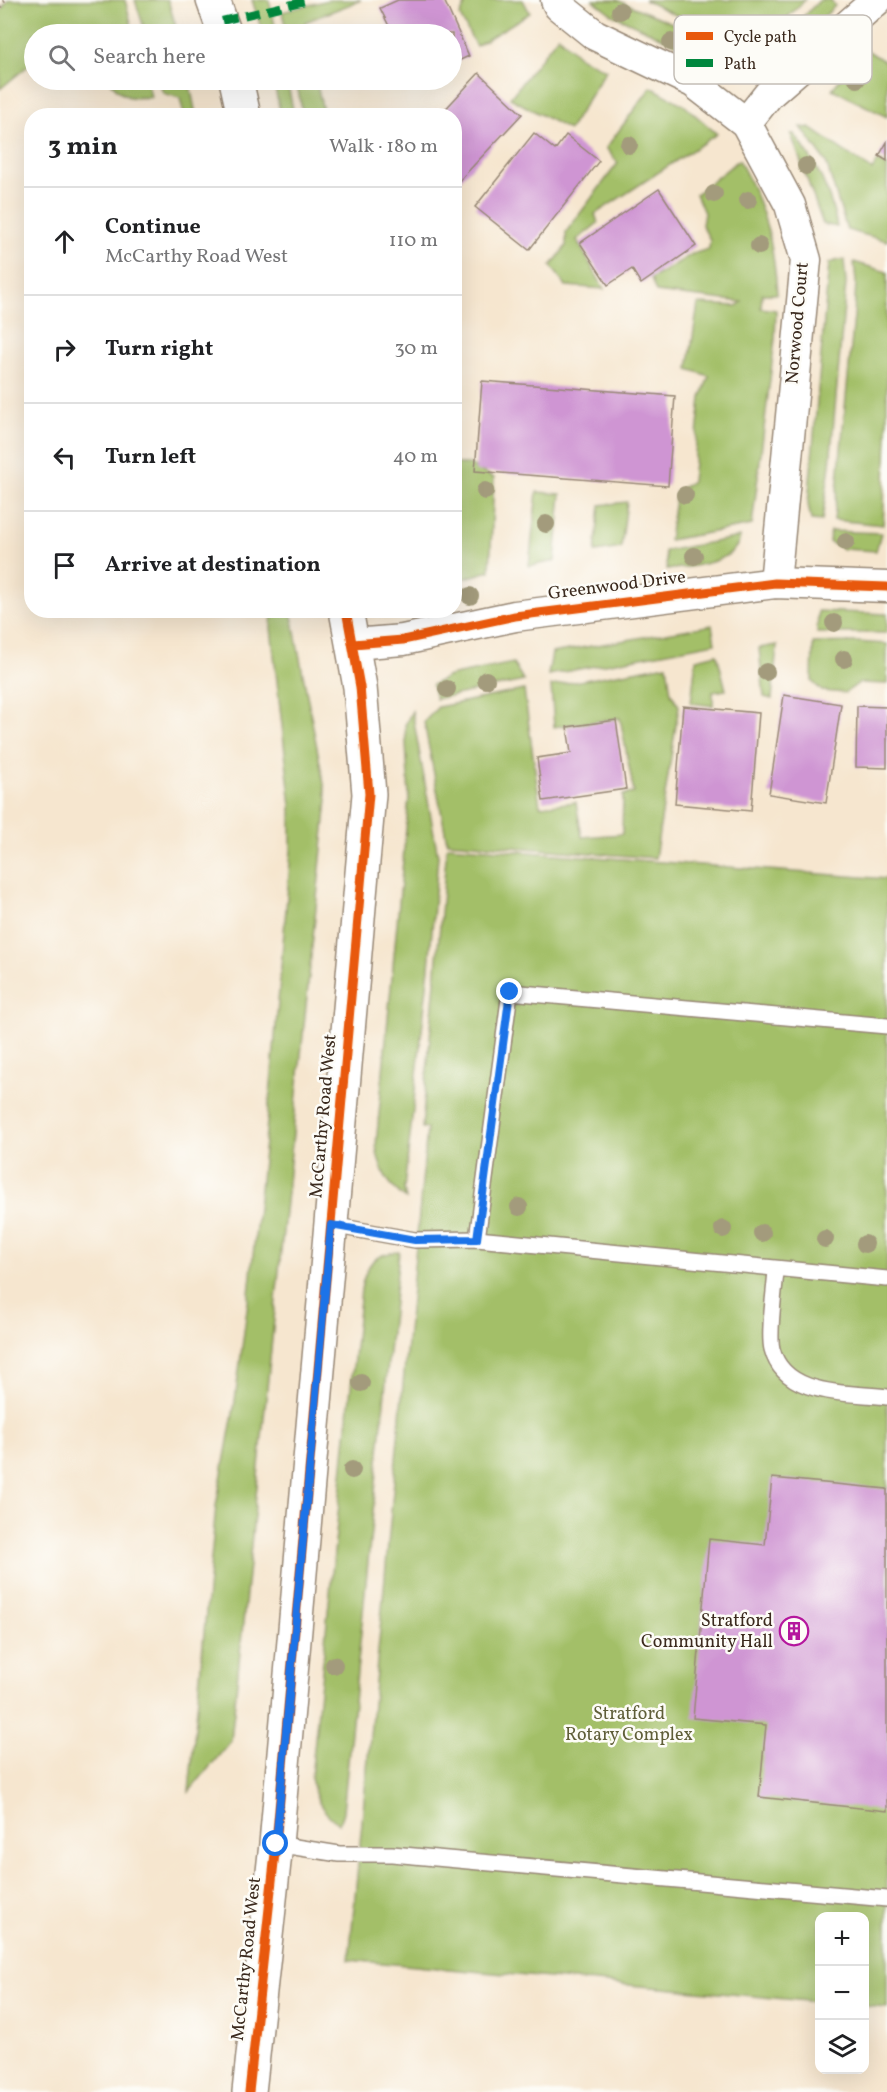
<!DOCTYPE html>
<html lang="en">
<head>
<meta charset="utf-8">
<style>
  body { margin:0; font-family:Vollkorn,serif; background:#f6f6f6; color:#202124 }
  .controls { position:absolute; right:18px; bottom:18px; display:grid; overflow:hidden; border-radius:12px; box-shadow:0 6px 24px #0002 }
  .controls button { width:54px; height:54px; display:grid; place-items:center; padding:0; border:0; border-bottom:2px solid #e0e0e0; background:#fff; color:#202124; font:30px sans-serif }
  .stop { position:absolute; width:18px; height:18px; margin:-14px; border:4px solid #1a73e8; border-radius:50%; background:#fff }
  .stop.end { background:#1a73e8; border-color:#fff; box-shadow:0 2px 6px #0008 }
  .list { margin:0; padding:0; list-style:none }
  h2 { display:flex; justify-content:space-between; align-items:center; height:78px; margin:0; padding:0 24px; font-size:26px }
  h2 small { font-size:20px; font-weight:400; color:#757577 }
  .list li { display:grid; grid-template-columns:39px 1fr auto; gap:18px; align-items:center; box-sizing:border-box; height:108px; padding:0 24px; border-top:2px solid #e0e0e0 }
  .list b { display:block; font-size:22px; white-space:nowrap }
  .list p { margin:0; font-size:20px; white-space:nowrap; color:#757577 }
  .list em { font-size:20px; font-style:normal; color:#757577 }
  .icon { flex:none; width:33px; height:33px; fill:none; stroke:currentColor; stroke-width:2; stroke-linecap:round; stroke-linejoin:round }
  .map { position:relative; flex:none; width:887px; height:2092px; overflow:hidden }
  .search { position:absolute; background:#fff; box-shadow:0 6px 24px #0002; left:24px; top:24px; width:438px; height:66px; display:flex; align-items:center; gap:15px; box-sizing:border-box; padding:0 21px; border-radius:33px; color:#757577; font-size:22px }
  .panel { position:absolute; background:#fff; box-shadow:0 6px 24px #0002; left:24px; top:108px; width:438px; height:510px; border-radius:24px }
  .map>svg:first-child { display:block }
  .green { fill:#a3bf67; stroke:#6f7442; stroke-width:1.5 }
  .building { fill:#cf95d3 }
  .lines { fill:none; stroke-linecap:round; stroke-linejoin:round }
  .service-casing { stroke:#988876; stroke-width:18 }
  .minor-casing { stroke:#988876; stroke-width:33 }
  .tertiary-casing { stroke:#988876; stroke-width:36 }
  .path { stroke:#988876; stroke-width:4; stroke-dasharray:1.5 4.5; stroke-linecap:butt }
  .service { stroke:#fff; stroke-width:15 }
  .minor { stroke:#fff; stroke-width:30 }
  .tertiary { stroke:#fff; stroke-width:33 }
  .quiet { stroke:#00873e; stroke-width:8; stroke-dasharray:15 8; stroke-linecap:butt }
  .cycleway-casing { stroke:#fdfcf7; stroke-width:13 }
  .cycleway { stroke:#e8590c; stroke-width:9 }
  .tree { fill:#a39b7c }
  .route { stroke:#1a73e8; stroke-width:8 }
  .labels { text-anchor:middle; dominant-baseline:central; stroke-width:5; stroke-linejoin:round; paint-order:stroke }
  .street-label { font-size:18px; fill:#3b2a1e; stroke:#fdfcf7 }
  .poi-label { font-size:18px; fill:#3b2a1e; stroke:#fdfcf7; text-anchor:end }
  .park-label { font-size:18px; fill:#5f5e38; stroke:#fdfcf7 }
  .key { fill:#fdfcf7; stroke:#c3bdb6; stroke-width:1.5 }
  .key-label { font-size:16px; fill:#3b2a1e }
</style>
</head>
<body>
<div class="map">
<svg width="887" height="2092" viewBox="0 0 887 2092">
  <rect width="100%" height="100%" fill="#fdfcf7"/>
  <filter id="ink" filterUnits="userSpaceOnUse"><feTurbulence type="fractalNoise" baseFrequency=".0167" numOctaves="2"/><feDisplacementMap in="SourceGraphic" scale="12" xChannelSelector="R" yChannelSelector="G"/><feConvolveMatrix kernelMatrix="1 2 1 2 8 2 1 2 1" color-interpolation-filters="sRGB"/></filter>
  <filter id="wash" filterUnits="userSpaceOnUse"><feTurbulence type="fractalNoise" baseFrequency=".008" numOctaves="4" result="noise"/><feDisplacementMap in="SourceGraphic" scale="24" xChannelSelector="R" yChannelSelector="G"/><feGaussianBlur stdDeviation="1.35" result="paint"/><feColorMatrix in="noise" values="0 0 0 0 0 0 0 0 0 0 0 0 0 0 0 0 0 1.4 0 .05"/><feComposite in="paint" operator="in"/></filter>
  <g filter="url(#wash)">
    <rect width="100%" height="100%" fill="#f6e6cf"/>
    <g class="green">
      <polygon points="8,0 125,0 134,34 85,34 73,27 65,34 34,34 34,61 0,89 0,12"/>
      <polygon points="135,0 168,0 178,34 146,34"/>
      <polygon points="252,0 269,0 277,34 263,34"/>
      <polygon points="328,0 361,0 305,22 307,34 287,34 282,12"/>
      <polygon points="467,0 523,0 530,13 476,46 460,16"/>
      <polygon points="593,0 617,0 684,28 720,48 744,67 732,76 687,49 613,15"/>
      <polygon points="644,0 805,0 749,55 706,29"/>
      <polygon points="820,0 831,0 835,6 771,70 758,61"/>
      <polygon points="558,36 581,58 606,70 569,130 510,98"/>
      <polygon points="865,49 887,63 887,117 832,89"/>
      <path d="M 109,80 L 147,80 L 151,97 C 128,99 123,98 109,80 Z"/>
      <polygon points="159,80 189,80 196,115 184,115 180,98 163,93"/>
      <polygon points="273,80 287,80 294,115 281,115"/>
      <polygon points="296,80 316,80 324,115 303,115"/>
      <polygon points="651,87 684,105 717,134 595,214 598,223 577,240 604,289 566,286 551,266 566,246 566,232 618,163 606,148"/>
      <polygon points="801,127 810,128 872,170 877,161 887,166 887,241 847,230 826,162"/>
      <path d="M 791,134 L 794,134 C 816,162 831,192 837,227 L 823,224 Z"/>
      <path d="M 739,160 C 764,206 774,242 777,294 L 762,294 L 761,308 L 776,310 L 775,339 L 752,525 L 669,540 L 676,492 L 692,481 L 701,398 L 709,376 L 688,369 L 698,304 L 737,306 L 742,302 L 656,292 L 651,279 L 692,254 L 709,249 L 710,240 L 702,225 L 704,213 L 696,194 Z"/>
      <polygon points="839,260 844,260 846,283 830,465 822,521 811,520 808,504 829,263"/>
      <polygon points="854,262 887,272 887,436 883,525 834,520 854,316 856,282"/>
      <polygon points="455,464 469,464 494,478 490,571 455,581"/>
      <polygon points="537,492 561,494 555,561 529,566"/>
      <polygon points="627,502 621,548 595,552 600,505"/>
      <polygon points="830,531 881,533 876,551 843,549 829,542"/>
      <path d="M 740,537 C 735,565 689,566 667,570 L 665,551 Z"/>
      <polygon points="272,611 291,611 327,800 231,1741 189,1792 216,1506 234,1408 249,1294 271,1084 291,850 291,806 271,628"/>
      <polygon points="818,611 887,614 887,633 817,633"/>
      <polygon points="712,625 715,643 548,675 552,653"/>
      <polygon points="856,642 887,644 887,684 859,683 845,693 822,691 812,681 813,643"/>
      <polygon points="777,645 772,699 764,697 759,648"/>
      <polygon points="717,654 726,690 713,692 713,706 691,703 696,659"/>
      <polygon points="513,663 524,681 436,699 432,685 449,676"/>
      <polygon points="667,665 671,693 679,706 655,858 447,842 424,722 438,707 524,690 540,806 576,802 582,837 622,834 623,795 634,793 620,718 554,727 551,686"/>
      <path d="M 412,711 L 438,856 L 429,968 L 404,1189 L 406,1199 C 387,1184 379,1169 376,1145 L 409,797 L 405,725 Z"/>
      <polygon points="447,846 887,879 887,2008 865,2006 864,1916 820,1916 819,2002 349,1960 427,1129 422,1128"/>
      <path d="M 399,1252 L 343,1812 L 339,1824 C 320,1810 316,1800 311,1778 L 361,1289 C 366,1265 373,1253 399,1252 Z"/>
    </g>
    <g id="blocks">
      <g class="building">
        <polygon points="398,0 444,0 469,56 452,64 452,34 393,34 380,8"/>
        <polygon points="479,73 522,114 458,182 454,179 454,116 439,116"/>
        <polygon points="534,133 555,150 566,135 599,161 529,250 475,207"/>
        <polygon points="887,142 887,161 879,156"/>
        <polygon points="659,189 696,246 641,284 632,269 608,285 580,243"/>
        <polygon points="482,381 675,396 668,486 475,471"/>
        <polygon points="784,695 841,704 826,803 769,794"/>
        <polygon points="683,706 759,713 751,811 675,804"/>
        <polygon points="857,706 887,707 887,768 856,767"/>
        <polygon points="616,720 626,789 543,801 537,758 571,753 567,727"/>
        <polygon points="772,1478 887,1489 887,1811 759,1797 766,1725 693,1718 709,1539 765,1545"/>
      </g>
    </g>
  </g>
  <g filter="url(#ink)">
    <use href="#blocks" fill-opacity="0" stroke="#988876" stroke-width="1.5"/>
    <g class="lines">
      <g class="service-casing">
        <g id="service">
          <polyline points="331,1225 415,1240 477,1239 887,1279"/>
          <polyline points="477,1239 510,992 887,1026"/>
          <path d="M 776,1270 C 775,1289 768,1332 772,1349 C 784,1397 847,1392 887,1397"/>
          <polyline points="276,1844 339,1854 392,1854 887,1899"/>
        </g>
      </g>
      <g class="minor-casing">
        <g id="minor">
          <polyline points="556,0 559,6 595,35 693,82 746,123 790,205 806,260 775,583"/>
          <polyline points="746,123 769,94 877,0"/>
          <polyline points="353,644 403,640 515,616 775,583 887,587"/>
        </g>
      </g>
      <g class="tertiary-casing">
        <g id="tertiary">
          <polyline points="213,0 225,34"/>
          <polyline points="236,80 244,116"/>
          <polyline points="249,2092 276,1844 369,794 360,687 346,610"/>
        </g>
      </g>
      <polyline class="path" points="0,7 5,0"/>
      <use href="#service" class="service"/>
      <use href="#minor" class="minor"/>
      <use href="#tertiary" class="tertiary"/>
      <polyline class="quiet" points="222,21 309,0"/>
      <g class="cycleway-casing">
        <g id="cycleway">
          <polyline points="353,644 403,640 515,616 775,583 887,587"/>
          <polyline points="249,2092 276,1844 369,794 360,687 346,610"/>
        </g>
      </g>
      <use href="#cycleway" class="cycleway"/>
    </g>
    <g class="tree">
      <circle cx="620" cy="11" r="9"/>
      <circle cx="671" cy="42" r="9"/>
      <circle cx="857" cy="79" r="9"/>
      <circle cx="629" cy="145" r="9"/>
      <circle cx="806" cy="166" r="9"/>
      <circle cx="714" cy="194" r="9"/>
      <circle cx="748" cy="200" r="9"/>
      <circle cx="759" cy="246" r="9"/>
      <circle cx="485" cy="491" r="9"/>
      <circle cx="685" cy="495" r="9"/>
      <circle cx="546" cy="524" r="9"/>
      <circle cx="846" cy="542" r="9"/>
      <circle cx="694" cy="556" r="9"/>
      <circle cx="470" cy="596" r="9"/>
      <circle cx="834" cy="623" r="9"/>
      <circle cx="844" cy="659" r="9"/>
      <circle cx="766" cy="672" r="9"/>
      <circle cx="486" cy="680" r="9"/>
      <circle cx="447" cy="689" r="9"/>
      <circle cx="519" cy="1207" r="9"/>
      <circle cx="723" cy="1229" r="9"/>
      <circle cx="762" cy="1233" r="9"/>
      <circle cx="825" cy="1239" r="9"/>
      <circle cx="865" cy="1244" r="9"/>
      <circle cx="361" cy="1383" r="9"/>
      <circle cx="352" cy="1470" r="9"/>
      <circle cx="334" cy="1665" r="9"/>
    </g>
  </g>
  <g class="lines" filter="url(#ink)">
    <polyline class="route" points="276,1844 331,1225 415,1240 477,1239 510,992"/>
  </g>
  <defs>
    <g id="building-ring" transform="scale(1.5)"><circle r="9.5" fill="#fdfcf7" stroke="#b5179e" stroke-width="1.5"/><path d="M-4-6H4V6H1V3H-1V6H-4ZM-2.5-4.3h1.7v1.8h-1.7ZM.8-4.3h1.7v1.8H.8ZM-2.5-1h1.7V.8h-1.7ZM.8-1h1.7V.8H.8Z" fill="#b5179e"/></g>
  </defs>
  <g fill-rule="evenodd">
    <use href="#building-ring" x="794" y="1631"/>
  </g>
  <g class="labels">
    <g class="street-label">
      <text transform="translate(798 323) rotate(-85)">Norwood Court</text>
      <text transform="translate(617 586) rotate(-7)">Greenwood Drive</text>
      <text transform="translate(324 1116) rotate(-85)">McCarthy Road West</text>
      <text transform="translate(247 1959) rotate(-84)">McCarthy Road West</text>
    </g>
    <g class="poi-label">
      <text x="773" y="1621">Stratford<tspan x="773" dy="21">Community Hall</tspan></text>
    </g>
    <g class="park-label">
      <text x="629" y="1714">Stratford<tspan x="629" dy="21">Rotary Complex</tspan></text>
    </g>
  </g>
  <rect x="674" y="15" width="198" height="69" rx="9" class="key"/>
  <rect x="686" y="32" width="27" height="8" fill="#e8590c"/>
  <rect x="686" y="59" width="27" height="8" fill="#00873e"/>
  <g class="key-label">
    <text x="724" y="42">Cycle path</text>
    <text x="724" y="69">Path</text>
  </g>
</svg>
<div class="controls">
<button>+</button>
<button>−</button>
<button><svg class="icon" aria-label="layers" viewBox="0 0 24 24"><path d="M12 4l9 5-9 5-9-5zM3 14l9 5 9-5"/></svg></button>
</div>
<div class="stop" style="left:276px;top:1844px"></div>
<div class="stop end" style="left:510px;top:992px"></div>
<div class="search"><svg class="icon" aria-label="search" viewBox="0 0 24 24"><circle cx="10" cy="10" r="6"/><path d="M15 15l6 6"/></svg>Search here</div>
<section class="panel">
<h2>3 min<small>Walk · 180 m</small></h2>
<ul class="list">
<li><svg class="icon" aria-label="ahead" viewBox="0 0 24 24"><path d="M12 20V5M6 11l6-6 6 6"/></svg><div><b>Continue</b><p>McCarthy Road West</p></div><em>110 m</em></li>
<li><svg class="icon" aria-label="right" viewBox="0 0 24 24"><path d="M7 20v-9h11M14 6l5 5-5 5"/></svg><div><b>Turn right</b></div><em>30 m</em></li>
<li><svg class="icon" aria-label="left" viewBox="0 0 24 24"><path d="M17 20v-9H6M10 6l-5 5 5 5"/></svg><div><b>Turn left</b></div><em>40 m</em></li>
<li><svg class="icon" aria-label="arrive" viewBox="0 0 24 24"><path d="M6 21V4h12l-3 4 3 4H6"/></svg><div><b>Arrive at destination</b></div></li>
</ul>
</section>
</div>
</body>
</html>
